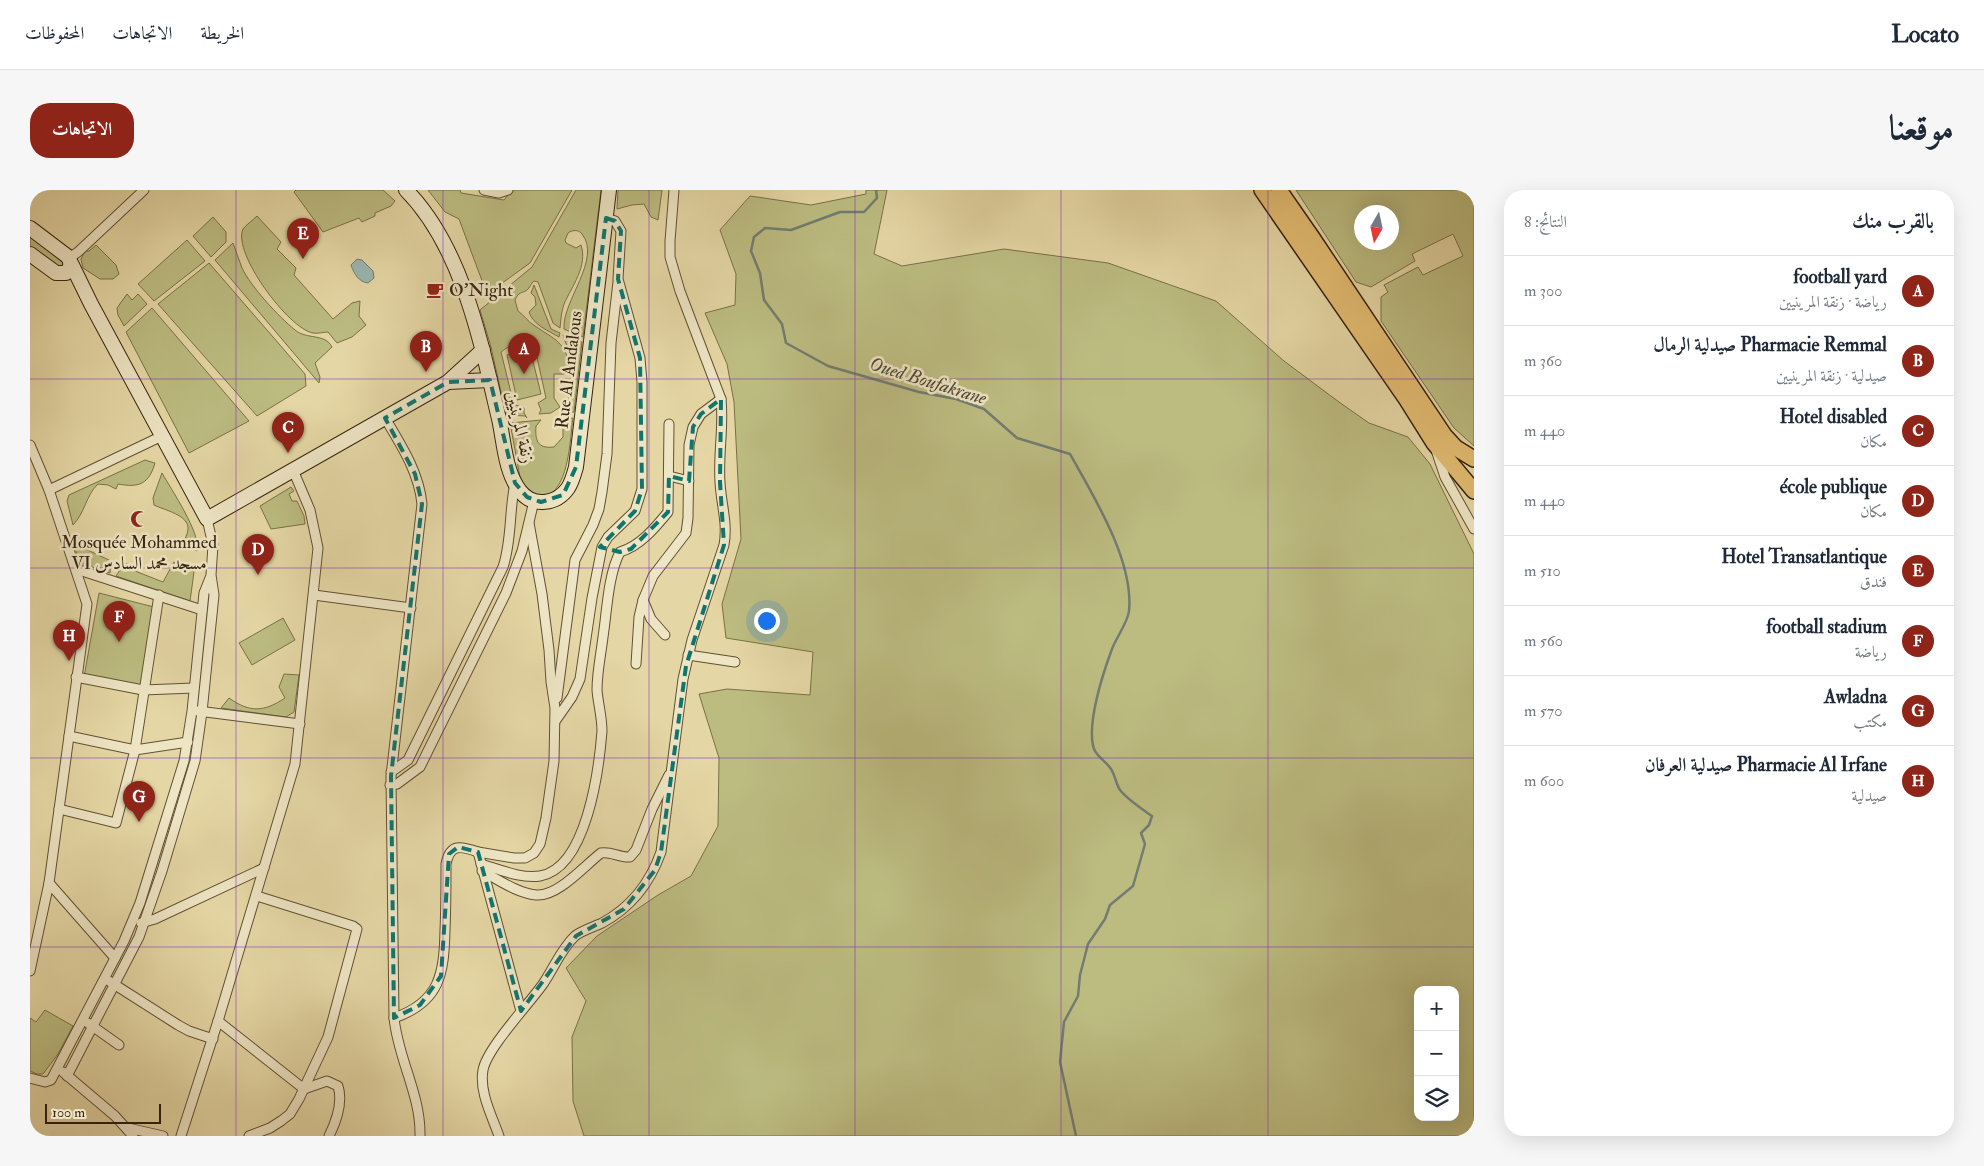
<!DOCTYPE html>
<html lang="ar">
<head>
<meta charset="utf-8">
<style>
  body { margin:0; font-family:"IM FELL Double Pica",Amiri,serif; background:#f6f6f7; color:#1f2937; direction:rtl }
  .controls { position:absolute; right:15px; bottom:15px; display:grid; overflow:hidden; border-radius:10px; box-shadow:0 5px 20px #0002 }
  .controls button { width:45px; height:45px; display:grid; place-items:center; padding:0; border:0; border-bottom:1px solid #e0e1e3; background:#fff; color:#1f2937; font:25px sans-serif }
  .compass { position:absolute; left:1324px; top:15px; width:45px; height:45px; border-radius:50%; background:#fff; box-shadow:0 5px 20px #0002; rotate:189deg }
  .scale { position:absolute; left:15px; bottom:12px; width:116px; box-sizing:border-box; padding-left:5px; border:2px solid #37230f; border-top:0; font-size:14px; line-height:18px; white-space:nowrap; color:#37230f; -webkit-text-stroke:4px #eee5c4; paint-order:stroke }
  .you { position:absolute; left:736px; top:430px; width:18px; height:18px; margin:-12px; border:4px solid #fff; border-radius:50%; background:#1a73e8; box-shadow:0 0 0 8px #1a73e833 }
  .badge { display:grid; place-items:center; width:32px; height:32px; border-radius:50%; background:#8f2418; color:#fff; font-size:16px; font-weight:700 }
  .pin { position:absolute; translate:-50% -41px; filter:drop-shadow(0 1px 2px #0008) }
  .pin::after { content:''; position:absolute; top:26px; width:18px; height:15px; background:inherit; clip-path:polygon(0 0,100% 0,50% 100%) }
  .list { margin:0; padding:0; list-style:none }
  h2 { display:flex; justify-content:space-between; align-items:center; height:65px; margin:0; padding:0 20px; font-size:21px }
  h2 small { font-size:16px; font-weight:400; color:#747a83 }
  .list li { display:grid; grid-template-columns:32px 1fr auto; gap:15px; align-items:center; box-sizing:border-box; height:70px; padding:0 20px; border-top:1px solid #e0e1e3 }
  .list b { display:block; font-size:19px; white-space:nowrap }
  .list p { margin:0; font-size:16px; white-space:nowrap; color:#747a83 }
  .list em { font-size:16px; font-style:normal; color:#747a83 }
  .icon { flex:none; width:28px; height:28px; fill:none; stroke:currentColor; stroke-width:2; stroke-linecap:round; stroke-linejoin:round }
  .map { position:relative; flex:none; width:1444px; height:946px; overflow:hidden; direction:ltr; border-radius:20px }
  header { display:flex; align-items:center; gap:30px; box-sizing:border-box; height:70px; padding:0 25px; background:#fff; border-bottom:1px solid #e0e1e3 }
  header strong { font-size:24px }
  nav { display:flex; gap:28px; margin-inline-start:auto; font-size:18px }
  .intro { display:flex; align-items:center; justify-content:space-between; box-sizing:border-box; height:120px; padding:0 30px }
  h1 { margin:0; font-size:35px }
  .button { padding:12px 22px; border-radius:20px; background:#8f2418; color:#fff; font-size:18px; font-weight:700 }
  main { display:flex; gap:30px; padding:0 30px }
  aside { flex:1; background:#fff; border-radius:20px; box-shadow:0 5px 20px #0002 }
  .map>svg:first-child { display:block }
  .green { fill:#bcbc81; stroke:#7a7048; fill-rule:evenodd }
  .water { fill:#9bb7b3; stroke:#737c71 }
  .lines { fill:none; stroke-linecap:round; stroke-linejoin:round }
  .stream { stroke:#737c71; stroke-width:2.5 }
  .street-casing { stroke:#625034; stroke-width:11 }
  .secondary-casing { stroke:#37230f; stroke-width:16 }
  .primary-casing { stroke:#37230f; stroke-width:18 }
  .street { stroke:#eee5c4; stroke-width:9 }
  .secondary { stroke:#eee5c4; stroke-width:14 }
  .primary { stroke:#e2bc72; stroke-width:15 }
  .marked { fill:none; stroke:#0f766e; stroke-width:4; stroke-dasharray:10 6; stroke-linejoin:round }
  .grid { fill:none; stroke:#7b2cbf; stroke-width:1; stroke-opacity:0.55 }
  .labels { text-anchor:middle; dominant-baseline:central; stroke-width:5; stroke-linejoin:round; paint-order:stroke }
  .poi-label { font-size:18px; fill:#37230f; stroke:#eee5c4; text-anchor:start }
  .street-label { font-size:18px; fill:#37230f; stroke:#eee5c4 }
  .water-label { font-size:19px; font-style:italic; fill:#504838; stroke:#eee5c4 }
</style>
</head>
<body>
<header>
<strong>Locato</strong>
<nav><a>الخريطة</a><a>الاتجاهات</a><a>المحفوظات</a></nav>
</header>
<div class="intro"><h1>موقعنا</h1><a class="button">الاتجاهات</a></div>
<main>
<aside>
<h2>بالقرب منك<small>النتائج: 8</small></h2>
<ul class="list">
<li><span class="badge">A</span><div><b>football yard</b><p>رياضة · زنقة المرينيين</p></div><em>300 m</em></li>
<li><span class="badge">B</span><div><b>Pharmacie Remmal صيدلية الرمال</b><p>صيدلية · زنقة المرينيين</p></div><em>360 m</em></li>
<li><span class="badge">C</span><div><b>Hotel disabled</b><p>مكان</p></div><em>440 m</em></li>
<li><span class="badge">D</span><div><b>école publique</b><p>مكان</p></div><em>440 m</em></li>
<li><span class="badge">E</span><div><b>Hotel Transatlantique</b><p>فندق</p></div><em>510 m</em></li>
<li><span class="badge">F</span><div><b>football stadium</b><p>رياضة</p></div><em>560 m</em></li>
<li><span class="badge">G</span><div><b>Awladna</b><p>مكتب</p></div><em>570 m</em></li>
<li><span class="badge">H</span><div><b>Pharmacie Al Irfane صيدلية العرفان</b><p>صيدلية</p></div><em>600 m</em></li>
</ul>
</aside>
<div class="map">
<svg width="1444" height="946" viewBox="0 0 1444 946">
  <rect width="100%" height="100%" fill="#e5d7a5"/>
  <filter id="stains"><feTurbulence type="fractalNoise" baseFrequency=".004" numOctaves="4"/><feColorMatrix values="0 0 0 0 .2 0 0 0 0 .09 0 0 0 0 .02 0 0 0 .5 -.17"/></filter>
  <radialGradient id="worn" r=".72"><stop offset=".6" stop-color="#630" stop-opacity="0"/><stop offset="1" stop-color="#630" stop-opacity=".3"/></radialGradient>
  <g class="green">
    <polygon points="266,0 353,0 365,11 361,16 345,23 345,26 332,32 329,28 293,42 264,2"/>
    <polygon points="398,0 430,0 431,3 474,10 482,0 542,0 500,73 457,104 429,29 415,22"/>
    <path d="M 546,0 L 571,0 L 553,147 L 534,139 C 532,111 572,69 552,44 C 548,39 542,40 538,43 L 535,50 L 536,53 L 546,58 L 551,55 C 558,76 542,96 534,114 C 531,122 531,130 530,138 L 523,133 L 508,92 L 504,91 C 501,93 500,98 497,100 C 491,104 489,101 485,110 L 488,121 C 494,125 498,132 505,136 C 527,151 534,151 541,179 L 534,184 L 524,184 L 524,208 L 530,217 L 521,223 L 509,224 L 511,220 L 508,213 L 516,208 L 504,154 C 492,151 481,154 471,162 L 483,211 L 486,215 L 494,218 L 494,223 L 497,228 L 495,226 L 478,225 L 477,229 L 461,157 L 450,120 L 502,77 Z"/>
    <polygon points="588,0 632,0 628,30 621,27 614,14 602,15 587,19"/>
    <path d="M 836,0 L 857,0 L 844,64 L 872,76 L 974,59 L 1078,73 L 1186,111 L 1254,171 L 1309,212 L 1339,233 L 1378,247 L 1400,274 L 1444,364 L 1444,946 L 554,946 L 543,911 L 542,847 L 556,811 L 536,778 L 567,746 L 628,705 L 661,686 L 688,636 L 689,568 L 669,504 L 697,499 L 780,505 L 783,462 L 696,448 L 692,414 L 711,349 L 704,212 L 697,174 L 675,123 L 705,115 L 706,84 L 690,40 L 720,6 L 781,15 L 836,4 ZM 1388,800 L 1425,800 L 1425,927 L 1388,927 Z"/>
    <path d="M 1266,0 L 1444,0 L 1444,256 L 1424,238 L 1351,131 L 1351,107 L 1358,102 L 1354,95 L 1388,77 L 1393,85 L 1433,66 L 1423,44 L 1382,64 L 1385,71 L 1341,97 L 1326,92 ZM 1332,22 L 1362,22 L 1362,52 L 1332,52 Z"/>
    <path d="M 227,26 L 251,52 L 247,59 L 266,78 L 264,85 L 303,129 L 322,113 L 330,111 L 329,126 L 336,135 L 322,147 L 307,153 L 298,142 C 294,142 287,144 283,143 C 259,139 202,63 213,39 C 216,35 223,30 227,26 Z"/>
    <polygon points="183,27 196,42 196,52 181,67 163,46"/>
    <polygon points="0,44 35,72 32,79 0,58"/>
    <polygon points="157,50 175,71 124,111 108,94"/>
    <path d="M 203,53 C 206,61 209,70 212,78 C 221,97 249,127 265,140 C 277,150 295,143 302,157 L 285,173 L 290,187 L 289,193 L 185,70 Z"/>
    <polygon points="66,55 86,75 89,84 83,89 70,89 53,78 51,69 55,61 59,61"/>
    <polygon points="179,73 275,184 276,196 227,226 128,114"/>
    <path d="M 504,95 L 521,139 L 530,143 L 529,147 C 519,141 503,135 499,122 L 506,115 L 505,107 L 501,103 Z"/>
    <polygon points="97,104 102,110 108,104 117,114 94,136 88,125 87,118"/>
    <polygon points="122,118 219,231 159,263 96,142"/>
    <path d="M 533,145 L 552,152 L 544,222 L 531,222 C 551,191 544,177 533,145 Z"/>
    <polygon points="500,159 511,204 487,210 477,165"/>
    <path d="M 543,228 C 540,250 539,293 519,305 L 505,305 L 495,296 L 490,287 L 480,233 L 511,230 L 506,236 C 505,250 507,259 524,257 L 533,247 L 533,238 L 526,229 Z"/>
    <path d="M 115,270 L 125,273 C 119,294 109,298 88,294 L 86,299 L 78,295 L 68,294 C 56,305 55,323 43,335 L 37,311 L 39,305 Z"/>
    <path d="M 132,283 C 141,299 172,345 167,361 L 153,354 C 154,350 158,344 158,339 C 159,325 134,320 124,315 L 123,308 Z"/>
    <polygon points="261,297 264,301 259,304 262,311 267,311 274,326 275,334 241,339 230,316"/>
    <polygon points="45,348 47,355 81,371 80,383 50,373 42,350"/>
    <polygon points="144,372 164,382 160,411 86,386 92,377 97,373 100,379 133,392"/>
    <polygon points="69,403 124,417 111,499 54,487"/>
    <polygon points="253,428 265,450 222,475 209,453"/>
    <path d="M 254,484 L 269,485 L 264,522 L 256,527 L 191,518 L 199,508 C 220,523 234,522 255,508 L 249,497 Z"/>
    <polygon points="15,820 43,836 28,864 13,884 7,884 0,881 0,828 6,832"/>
  </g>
  <path class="water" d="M 327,69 L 332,70 L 343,81 L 344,88 L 338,93 C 329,92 324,84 321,75 Z"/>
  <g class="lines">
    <path class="stream" d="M 846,0 L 847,8 L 834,22 L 810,22 L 761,40 L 735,38 L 724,47 L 721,61 L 730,83 L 734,110 L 752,134 L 756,153 L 798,176 L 889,202 L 926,209 L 954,219 L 987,248 L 1040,264 C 1064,307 1104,371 1099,421 C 1098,432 1086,448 1082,459 C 1073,483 1056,535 1064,559 C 1068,568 1076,571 1081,579 C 1085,585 1086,594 1090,600 C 1098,610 1112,619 1122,626 L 1119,635 L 1111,643 L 1115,654 L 1103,696 L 1080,715 L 1075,729 L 1058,754 L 1050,785 L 1048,806 L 1034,832 L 1030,872 L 1046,946"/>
    <g class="street-casing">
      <g id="street">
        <polyline points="454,0 469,3 478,0"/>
        <polyline points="39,68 48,62 114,0"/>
        <path d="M 355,228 C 371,255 389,282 392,314 L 361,586 L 364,828 C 368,869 391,905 390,946"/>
        <polyline points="0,255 19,300 57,414 19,693 0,781"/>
        <polyline points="1406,260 1415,287 1444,339"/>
        <polyline points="639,286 659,291"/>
        <polyline points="19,300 132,246"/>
        <polyline points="46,379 172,420"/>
        <polyline points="284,405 381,418"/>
        <polyline points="635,445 621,429 613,410 623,386 656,343 658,328 659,255 663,237 671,224 691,209"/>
        <polyline points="658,465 705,472"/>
        <polyline points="606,474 609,427 613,410"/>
        <polyline points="46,487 113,500 164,498"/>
        <polyline points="527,508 545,370 563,335 569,319 572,302 577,264 581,153 588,92"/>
        <polyline points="168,521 270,534"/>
        <polyline points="526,530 542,507 550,489 562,408 572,357 578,347 605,321 612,299 612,192 610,168 588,89 591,41 585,31 576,28"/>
        <polyline points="39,546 105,560 158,552"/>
        <path d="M 361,582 L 378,570 L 473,377 C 482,350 479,321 485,293"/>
        <polyline points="360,595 367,594 390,577 476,403 492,361 504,311"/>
        <polyline points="29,619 86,633 105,560 129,405"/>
        <path d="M 451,674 C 468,679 491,689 510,686 C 557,678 569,579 572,541 C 572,527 568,513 567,500 C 567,482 571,464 573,447 C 577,421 578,385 590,362 C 610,356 625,338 638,322 L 639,234"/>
        <path d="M 452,681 C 469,690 487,703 506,705 C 528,707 555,675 571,663 C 581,661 590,668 600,667 L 606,660 L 622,619 L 639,585"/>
        <polyline points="19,693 85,768"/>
        <polyline points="111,733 125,729 234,678"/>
        <polyline points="79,791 148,835 159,841 183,849"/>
        <polyline points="491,821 448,662 484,668 495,668 504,663 510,654 516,628 524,571 525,518 521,492 519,460 512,404 499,333"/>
        <path d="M 364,828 C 410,812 414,784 415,740 C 416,718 416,696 416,674 C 420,653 431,656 448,662"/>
        <path d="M 188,831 L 274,899 L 297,891 L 308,896 C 313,912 306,932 299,946"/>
        <polyline points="58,833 89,855"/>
        <polyline points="33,882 85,926 103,946"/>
        <polyline points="37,886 109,747 132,681 165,571 172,522 184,405 181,385 183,355 177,329"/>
        <polyline points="0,888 15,892 21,890 94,751 110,713 154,571 162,521 174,403 180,388"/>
        <polyline points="98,938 133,946"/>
        <polyline points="151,946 188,831 265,574 288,358 280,320 263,280"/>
        <polyline points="219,946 240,938 251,931 260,924 269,909 298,847 327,739 323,736 227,706"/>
        <path d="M 469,946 C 462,926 449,902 453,880 C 457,858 499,814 513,794 C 524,778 531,759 545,746 C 553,740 564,737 572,733 C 602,717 620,693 631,662 L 653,489 L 662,450 L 694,355 C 698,333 691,314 690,292 C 688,264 694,237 691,209 L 650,101 L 640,67 L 640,51 L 644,0"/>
      </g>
    </g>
    <g class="secondary-casing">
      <g id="secondary">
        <path d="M 376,0 C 433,58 451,153 469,229 C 474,251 475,282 490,301 C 503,318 527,314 538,298 C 542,292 544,284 546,277 L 579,0"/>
        <path d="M 0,38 L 37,66 C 42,71 41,78 36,83 L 26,83 L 0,64"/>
        <polyline points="40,71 61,114 177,329 418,192 453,160"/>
        <polyline points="418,192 460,190"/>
      </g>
    </g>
    <g class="primary-casing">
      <g id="primary">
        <polyline points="1232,0 1377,210 1404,253 1444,301"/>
        <polyline points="1249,0 1283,49 1414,245 1426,258 1444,269"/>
      </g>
    </g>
    <use href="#street" class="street"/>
    <use href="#secondary" class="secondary"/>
    <use href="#primary" class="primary"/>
  </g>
  <path class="marked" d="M 576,28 L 585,31 L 591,41 L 588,89 L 610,168 L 612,299 L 605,321 L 570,357 L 590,362 L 601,359 L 638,322 L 639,286 L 659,291 L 663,237 L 671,224 L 691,209 L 690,292 L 694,355 L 656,476 L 631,662 L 625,680 L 594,719 L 546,746 L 491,821 L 448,662 L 428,657 L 419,664 L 411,786 L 390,815 L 364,828 L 361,586 L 392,314 L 385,284 L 355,228 L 418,192 L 460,190 L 485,293 L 497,307 L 511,312 L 533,305 L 546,277 Z"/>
  <path class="grid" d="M 206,0 L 206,946M 413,0 L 413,946M 619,0 L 619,946M 825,0 L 825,946M 1031,0 L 1031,946M 1238,0 L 1238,946M 0,189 L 1444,189M 0,378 L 1444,378M 0,568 L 1444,568M 0,757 L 1444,757"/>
  <defs>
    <g id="cafe-bare" transform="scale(1.35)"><path d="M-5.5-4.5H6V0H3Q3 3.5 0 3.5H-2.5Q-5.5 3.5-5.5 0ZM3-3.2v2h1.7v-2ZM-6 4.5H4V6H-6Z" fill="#8f2418" stroke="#eee5c4" stroke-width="2.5" paint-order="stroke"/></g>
    <g id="mosque-bare" transform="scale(1.35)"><path d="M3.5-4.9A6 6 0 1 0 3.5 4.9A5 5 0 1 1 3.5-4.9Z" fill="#8f2418" stroke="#eee5c4" stroke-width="2.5" paint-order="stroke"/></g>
  </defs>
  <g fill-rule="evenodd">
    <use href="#cafe-bare" x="405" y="100"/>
    <use href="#mosque-bare" x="109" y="329"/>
  </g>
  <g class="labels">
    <g class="poi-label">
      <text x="419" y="100">O'Night</text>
      <text x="109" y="352" text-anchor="middle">Mosquée Mohammed<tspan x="109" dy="21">VI مسجد محمد السادس</tspan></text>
    </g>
    <g class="street-label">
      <text transform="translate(539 180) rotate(-83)">Rue Al Andalous</text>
      <text transform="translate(490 237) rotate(77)">زنقة المرينيين</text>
    </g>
    <g class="water-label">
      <text transform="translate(898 191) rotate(17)">Oued Boufakrane</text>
    </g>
  </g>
  <rect width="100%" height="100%" filter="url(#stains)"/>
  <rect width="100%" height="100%" fill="url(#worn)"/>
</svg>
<div class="controls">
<button>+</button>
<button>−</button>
<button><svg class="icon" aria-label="layers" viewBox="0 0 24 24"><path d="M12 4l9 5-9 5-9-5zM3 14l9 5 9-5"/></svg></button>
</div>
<svg class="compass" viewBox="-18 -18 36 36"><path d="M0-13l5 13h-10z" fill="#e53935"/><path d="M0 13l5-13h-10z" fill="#747a83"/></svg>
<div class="scale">100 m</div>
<div class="you"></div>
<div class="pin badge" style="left:494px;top:184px">A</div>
<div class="pin badge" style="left:396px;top:182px">B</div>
<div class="pin badge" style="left:258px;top:263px">C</div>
<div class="pin badge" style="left:228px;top:385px">D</div>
<div class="pin badge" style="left:273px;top:69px">E</div>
<div class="pin badge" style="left:89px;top:452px">F</div>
<div class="pin badge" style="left:109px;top:632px">G</div>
<div class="pin badge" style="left:39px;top:471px">H</div>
</div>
</main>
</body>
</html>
